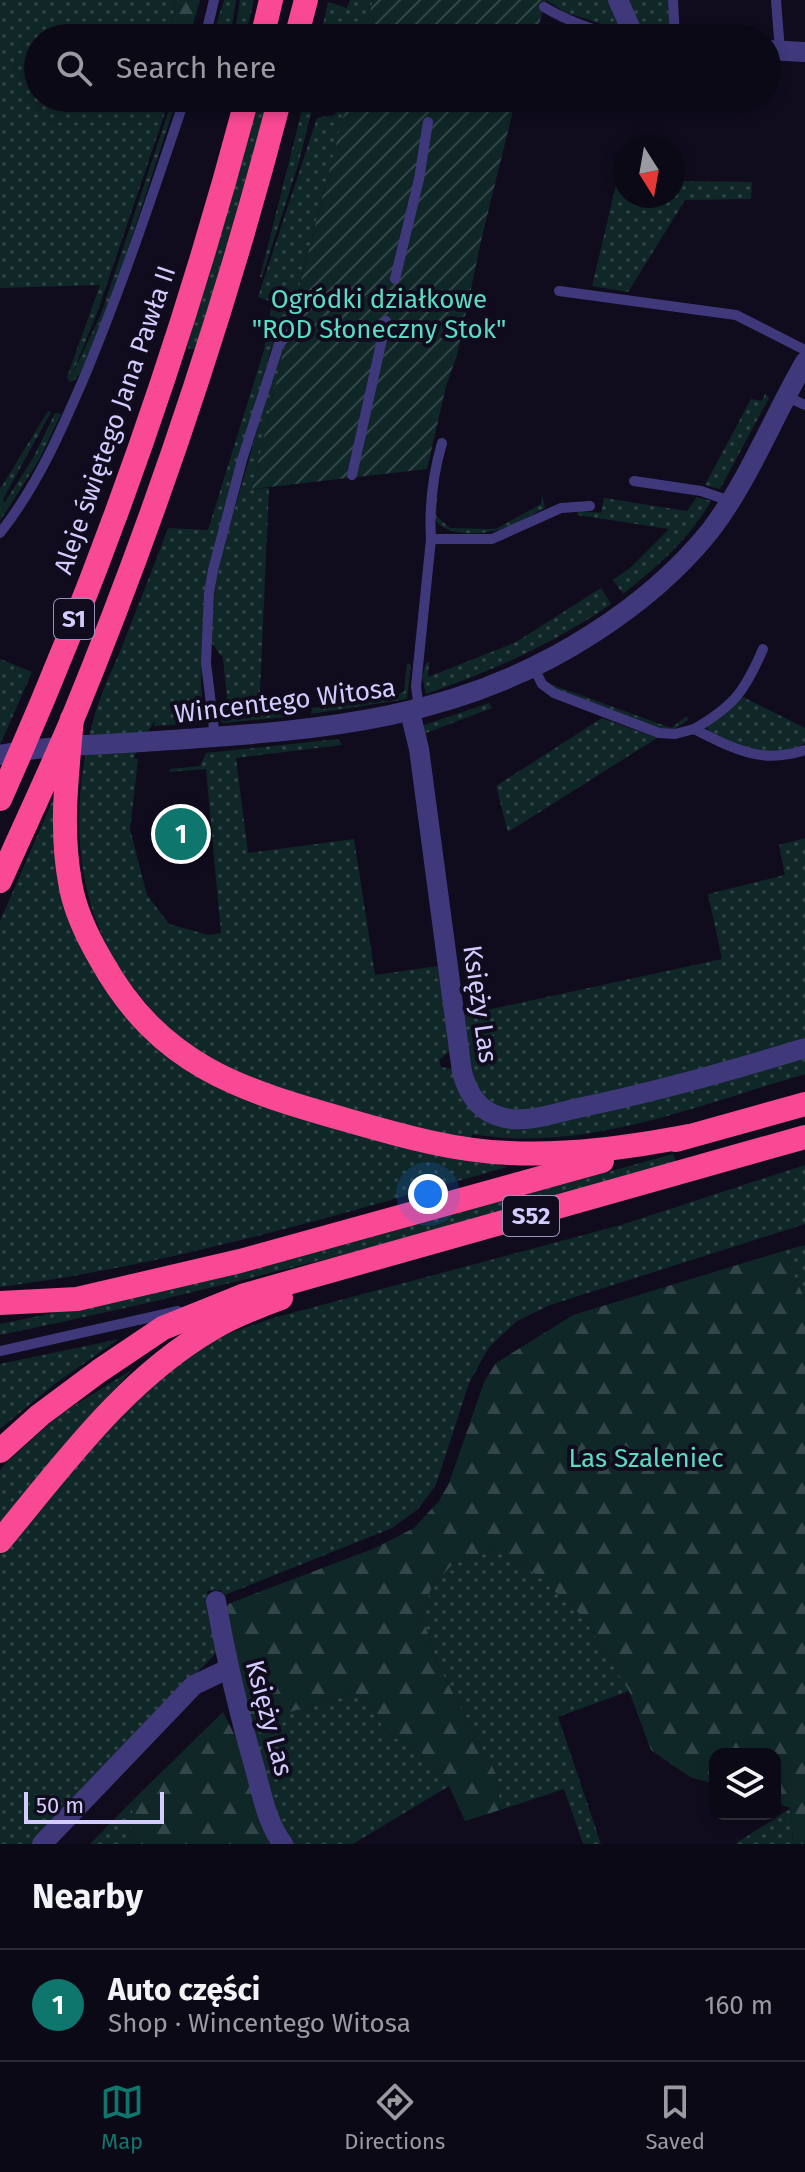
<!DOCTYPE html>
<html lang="en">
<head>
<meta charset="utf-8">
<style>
  body { margin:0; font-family:"Fira Sans",sans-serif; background:#15121f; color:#f1f3f6 }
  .controls { position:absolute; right:24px; bottom:24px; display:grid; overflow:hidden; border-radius:16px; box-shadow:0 4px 12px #0003 }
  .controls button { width:72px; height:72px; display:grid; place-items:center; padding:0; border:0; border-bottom:2px solid #2c2a35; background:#0c0916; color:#f1f3f6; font:40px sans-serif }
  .compass { position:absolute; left:613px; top:136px; width:72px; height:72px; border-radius:50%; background:#0c0916; box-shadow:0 4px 12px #0003; rotate:169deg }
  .scale { position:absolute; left:24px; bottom:20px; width:140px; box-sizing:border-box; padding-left:8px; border:4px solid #d4cbfe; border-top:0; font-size:22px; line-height:28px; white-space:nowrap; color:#d4cbfe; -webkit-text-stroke:6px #100c1e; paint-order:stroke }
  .you { position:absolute; left:428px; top:1194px; width:28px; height:28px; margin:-20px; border:6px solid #fff; border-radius:50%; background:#1a73e8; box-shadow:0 0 0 12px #1a73e833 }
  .badge { display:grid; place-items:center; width:52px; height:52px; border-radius:50%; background:#0f766e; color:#fff; font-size:26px; font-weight:700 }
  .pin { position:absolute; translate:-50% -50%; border:4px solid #fff; box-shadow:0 2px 8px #0006 }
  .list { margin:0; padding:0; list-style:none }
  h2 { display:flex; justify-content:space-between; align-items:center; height:104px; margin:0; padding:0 32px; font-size:34px }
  h2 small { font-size:26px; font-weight:400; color:#9a9aa1 }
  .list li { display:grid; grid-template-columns:52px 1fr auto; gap:24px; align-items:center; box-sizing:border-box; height:112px; padding:0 32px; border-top:2px solid #2c2a35 }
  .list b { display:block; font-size:30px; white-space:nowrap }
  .list p { margin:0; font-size:26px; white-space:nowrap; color:#9a9aa1 }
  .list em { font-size:26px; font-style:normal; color:#9a9aa1 }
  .icon { flex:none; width:44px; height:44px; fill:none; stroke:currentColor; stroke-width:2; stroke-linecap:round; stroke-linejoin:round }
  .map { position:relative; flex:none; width:805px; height:1844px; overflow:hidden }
  .search { position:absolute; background:#0c0916; box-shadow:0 4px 12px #0003; left:24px; right:24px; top:24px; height:88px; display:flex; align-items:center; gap:20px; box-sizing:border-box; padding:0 28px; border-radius:44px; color:#9a9aa1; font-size:30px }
  .sheet { height:216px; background:#0c0916 }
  nav { display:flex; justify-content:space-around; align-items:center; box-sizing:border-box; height:112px; border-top:2px solid #2c2a35; background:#0c0916; font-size:22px; color:#9a9aa1 }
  nav a { display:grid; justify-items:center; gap:4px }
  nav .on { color:#0f766e }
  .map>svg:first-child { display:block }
  .grass { fill:url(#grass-dots) }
  .forest { fill:url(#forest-firs) }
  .garden { fill:url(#garden-furrows) }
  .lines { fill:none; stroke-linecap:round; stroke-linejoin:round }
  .service { stroke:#3f397c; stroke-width:10 }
  .minor { stroke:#3f397c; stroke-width:20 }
  .tertiary { stroke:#3f397c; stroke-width:20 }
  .motorway { stroke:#fa4994; stroke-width:24 }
  .labels { text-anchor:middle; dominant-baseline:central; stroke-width:8; stroke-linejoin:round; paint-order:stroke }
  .shield { fill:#100c1e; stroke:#9992bb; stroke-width:2 }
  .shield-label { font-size:24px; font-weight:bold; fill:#d4cbfe }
  .park-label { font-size:26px; fill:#5adbc2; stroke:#100c1e }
  .street-label { font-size:26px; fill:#d4cbfe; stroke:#100c1e }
</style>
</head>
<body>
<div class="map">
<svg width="805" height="1844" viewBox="0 0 805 1844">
  <defs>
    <pattern id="grass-dots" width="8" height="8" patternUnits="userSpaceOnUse" patternTransform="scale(2)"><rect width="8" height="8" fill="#102728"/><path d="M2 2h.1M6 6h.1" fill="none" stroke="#324548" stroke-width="1.8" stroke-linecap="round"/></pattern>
    <pattern id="forest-firs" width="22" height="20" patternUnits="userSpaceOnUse" patternTransform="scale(2)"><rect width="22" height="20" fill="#102728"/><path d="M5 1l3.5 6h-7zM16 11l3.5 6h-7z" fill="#324548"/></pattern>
    <pattern id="garden-furrows" width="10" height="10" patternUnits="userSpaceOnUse" patternTransform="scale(2)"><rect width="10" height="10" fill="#102728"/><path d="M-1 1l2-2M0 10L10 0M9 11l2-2" fill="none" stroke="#324548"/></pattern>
  </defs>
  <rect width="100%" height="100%" fill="#100c1e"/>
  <g class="grass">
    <polygon points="0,0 176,0 169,38 38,38 38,98 170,98 97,313 71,377 101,314 173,98 177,98 117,283 81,372 75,380 69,382 67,377 100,285 0,288"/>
    <polygon points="224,0 236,0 230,38 212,38"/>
    <polygon points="240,0 254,0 245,38 234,38"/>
    <polygon points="350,0 373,0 364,38 320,38 328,2 347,8"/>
    <polygon points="546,0 612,0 621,30 564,12"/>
    <polygon points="625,0 668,0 670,32 668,38 644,38"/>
    <polygon points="259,98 269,98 196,349 189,349 187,345"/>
    <polygon points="305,98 315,98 298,165 262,277 260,277"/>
    <path d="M 340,98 L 348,98 L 290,322 L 292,326 L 275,342 L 271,350 L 239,458 L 204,593 L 201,683 L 204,723 L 154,726 L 155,720 L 133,758 L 138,759 L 130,830 L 147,895 L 169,924 L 208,935 L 221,933 L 206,769 L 169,772 L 170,769 L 200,766 L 206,753 L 338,739 L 342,745 L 236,758 L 248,853 L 354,839 L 375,975 L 438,966 L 451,1050 L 439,1060 L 441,1067 L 453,1069 L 488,1119 L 805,1052 L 805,1074 C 698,1105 585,1153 472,1134 L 469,1142 C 393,1121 303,1104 231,1072 C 192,1054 166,1027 139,995 C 73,916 67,810 95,714 C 101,693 111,672 120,652 C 136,610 153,569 168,528 L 208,530 L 264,350 L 272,302 L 258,297 L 317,118 L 335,115 Z"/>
    <polygon points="617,181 625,181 625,196 673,196 673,181 752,182 751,199 685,200 628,292 592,286"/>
    <polygon points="295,332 297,335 284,348 252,489 269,488 259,714 297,710 296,716 222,723 218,709 227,698 223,658 211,642 216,575 279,353 283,343"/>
    <polygon points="765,394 769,398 720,489 705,485 751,399 762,401"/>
    <polygon points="48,411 51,412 2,501 5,502 33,458 55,413 61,414 39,460 0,521 0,489"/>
    <path d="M 439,474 L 436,516 L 450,528 L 496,529 L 541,504 L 542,494 L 545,508 C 530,515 515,526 498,530 C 481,535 440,537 434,516 Z"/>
    <path d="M 697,497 L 711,501 C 689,539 657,567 623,594 L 613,580 L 631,567 L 669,529 L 577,515 L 577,511 L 601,513 L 604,498 L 687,511 Z"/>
    <path d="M 601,588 L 611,604 C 553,644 492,671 426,694 L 422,676 L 426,663 L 429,662 L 428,677 L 516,642 Z"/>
    <polygon points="0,659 32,672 0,745"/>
    <polygon points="407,663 411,665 407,699 311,714 312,708 404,692"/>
    <polygon points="550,684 671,728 687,716 688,720 675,729 665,730 552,687"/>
    <path d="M 743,697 L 805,728 L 805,743 C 774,764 737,744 708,731 L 707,726 Z"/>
    <polygon points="489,703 492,708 426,733 433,781 422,728 424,725"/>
    <polygon points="602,718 657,738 508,832 496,786"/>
    <path d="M 55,795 L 60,889 L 182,1067 L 507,1167 C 341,1214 172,1265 0,1287 L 0,921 Z"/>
    <polygon points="805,838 805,1040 801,1043 540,1111 496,1108 472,1086 464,1015 722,959 708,894 785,875 779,845"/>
    <path d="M 673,1154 L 677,1164 C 453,1227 228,1288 0,1335 L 0,1324 L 170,1289 L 346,1244 Z"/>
    <polygon points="805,1165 805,1224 550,1305 517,1321 489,1347 469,1383 436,1485 418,1509 392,1528 222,1596 221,1590 207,1591 217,1652 32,1844 0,1844 0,1554 109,1424 140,1390 216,1338 273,1318 621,1225"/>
    <polygon points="805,1245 805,1299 783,1251"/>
    <polygon points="119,1339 56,1383 0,1429 0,1364"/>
    <polygon points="133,1369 93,1412 0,1522 0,1470 6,1463 59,1415"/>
    <polygon points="496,1550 537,1575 583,1617 629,1691 558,1717 601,1844 583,1844 564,1789 500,1810 497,1776 437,1663 422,1615 432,1586 453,1564"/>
    <polygon points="355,1693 366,1700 387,1733 426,1756 449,1786 353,1844 291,1844 283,1833 249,1724"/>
    <polygon points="134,1799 130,1837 127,1844 90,1844"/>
    <polygon points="791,1808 793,1844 735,1844"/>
  </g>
  <g class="forest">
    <polygon points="176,0 200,0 189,38 169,38"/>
    <polygon points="783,1251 805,1299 805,1844 793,1844 791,1808 775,1803 775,1754 715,1754 715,1784 690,1777 651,1750 629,1691 583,1617 537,1575 496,1550 453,1564 432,1586 422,1615 437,1663 497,1776 500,1810 465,1821 449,1786 426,1756 387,1733 366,1700 355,1693 249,1724 225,1612 228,1604 375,1548 414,1528 439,1501 449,1483 484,1382 496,1363 573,1315"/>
    <polygon points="223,1712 242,1750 274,1844 127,1844 130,1837 134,1799"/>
  </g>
  <g class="garden">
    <polygon points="373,0 546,0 535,38 364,38"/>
    <polygon points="348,98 516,98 481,241 457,355 446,386 427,469 252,489 284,348 297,335 290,323"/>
  </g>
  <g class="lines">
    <g class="service">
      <polyline points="673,0 675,38"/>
      <polyline points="776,0 780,51"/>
      <path d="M 544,7 C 562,18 610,40 630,32"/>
      <polyline points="205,38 214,0"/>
      <polyline points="395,279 419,179 428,122"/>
      <polyline points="559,291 736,315 805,350"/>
      <polyline points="785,396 805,405"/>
      <polyline points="352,475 386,321"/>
      <polyline points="634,481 701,491 730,501"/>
      <path d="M 0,533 C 38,485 62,429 86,373 C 123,283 154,191 185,98"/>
      <path d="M 431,539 C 429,506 433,474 442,443"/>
      <path d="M 534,668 L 542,684 L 554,693 L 659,733 L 675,734 L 694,729 C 733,748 760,765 805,750"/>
      <polyline points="419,710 416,686 431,539 492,539 561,508 590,506"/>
      <path d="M 694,729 C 734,706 745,691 763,649"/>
      <polyline points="215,737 206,663 209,593 213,570 242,460 279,344 296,327"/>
      <polyline points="0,1351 178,1311"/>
    </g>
    <g class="minor">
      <polyline points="618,0 635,38"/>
      <polyline points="767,50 805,52"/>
      <path d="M 410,712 L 419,749 L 462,1072 C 468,1095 480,1113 505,1118 C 529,1123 555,1113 578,1108 C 655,1092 730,1071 805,1048"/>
      <path d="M 216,1601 C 226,1658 239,1714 255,1769 C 262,1795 267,1823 283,1844"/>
      <polyline points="42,1844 194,1685 228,1669"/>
    </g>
    <path class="tertiary" d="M 0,755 C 51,744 105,745 157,741 C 315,730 454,723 592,634 C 636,606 677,572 710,531 C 749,480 773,417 805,362"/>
    <g class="motorway">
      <polyline points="262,38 271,0"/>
      <polyline points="296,38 306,0"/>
      <path d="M 72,719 C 67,774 60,827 70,882 C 74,909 87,936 101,960 C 160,1066 240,1090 350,1121 C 402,1136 455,1151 509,1153 C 570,1156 630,1147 689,1136"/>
      <path d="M 0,799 C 101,573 184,337 247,98"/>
      <path d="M 0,881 C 24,827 49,774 72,720 C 155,518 225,310 280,98"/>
      <polyline points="676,1140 805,1104"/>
      <polyline points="0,1303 77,1299 240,1261 602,1161"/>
      <polyline points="0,1451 40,1415 99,1371 163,1328 245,1295 805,1137"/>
      <path d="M 0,1541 C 64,1464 125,1379 213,1328 C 234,1316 259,1306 281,1298"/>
    </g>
  </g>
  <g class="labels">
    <g class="shield">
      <rect x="54" y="599" width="40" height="40" rx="6"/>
      <rect x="503" y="1196" width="56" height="40" rx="6"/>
    </g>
    <g class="shield-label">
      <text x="74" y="619">S1</text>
      <text x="531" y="1216">S52</text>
    </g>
    <g class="park-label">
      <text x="379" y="299">Ogródki działkowe<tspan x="379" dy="30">"ROD Słoneczny Stok"</tspan></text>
      <text x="646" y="1458">Las Szaleniec</text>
    </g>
    <g class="street-label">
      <text transform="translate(115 420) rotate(-71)">Aleje świętego Jana Pawła II</text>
      <text transform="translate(285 701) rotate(-7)">Wincentego Witosa</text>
      <text transform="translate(480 1004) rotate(82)">Księży Las</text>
      <text transform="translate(269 1718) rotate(75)">Księży Las</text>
    </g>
  </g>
</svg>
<div class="controls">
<button><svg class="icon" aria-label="layers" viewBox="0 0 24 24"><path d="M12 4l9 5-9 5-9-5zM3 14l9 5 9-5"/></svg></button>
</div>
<svg class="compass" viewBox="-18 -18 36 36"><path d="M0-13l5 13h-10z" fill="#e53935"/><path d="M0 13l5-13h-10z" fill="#9a9aa1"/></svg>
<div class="scale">50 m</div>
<div class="you"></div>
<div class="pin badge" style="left:181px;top:834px">1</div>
<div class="search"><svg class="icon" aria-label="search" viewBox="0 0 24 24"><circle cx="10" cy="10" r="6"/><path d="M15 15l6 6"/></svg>Search here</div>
</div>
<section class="sheet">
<h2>Nearby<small></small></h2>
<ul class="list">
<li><span class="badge">1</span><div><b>Auto części</b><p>Shop · Wincentego Witosa</p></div><em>160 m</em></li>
</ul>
</section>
<nav>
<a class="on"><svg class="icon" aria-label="map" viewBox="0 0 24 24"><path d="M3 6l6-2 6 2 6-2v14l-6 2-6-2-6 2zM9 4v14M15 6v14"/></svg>Map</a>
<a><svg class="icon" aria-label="directions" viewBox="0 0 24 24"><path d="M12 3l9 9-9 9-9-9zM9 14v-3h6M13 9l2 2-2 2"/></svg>Directions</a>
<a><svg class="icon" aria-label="saved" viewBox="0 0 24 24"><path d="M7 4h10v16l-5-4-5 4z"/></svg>Saved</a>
</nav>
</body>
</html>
